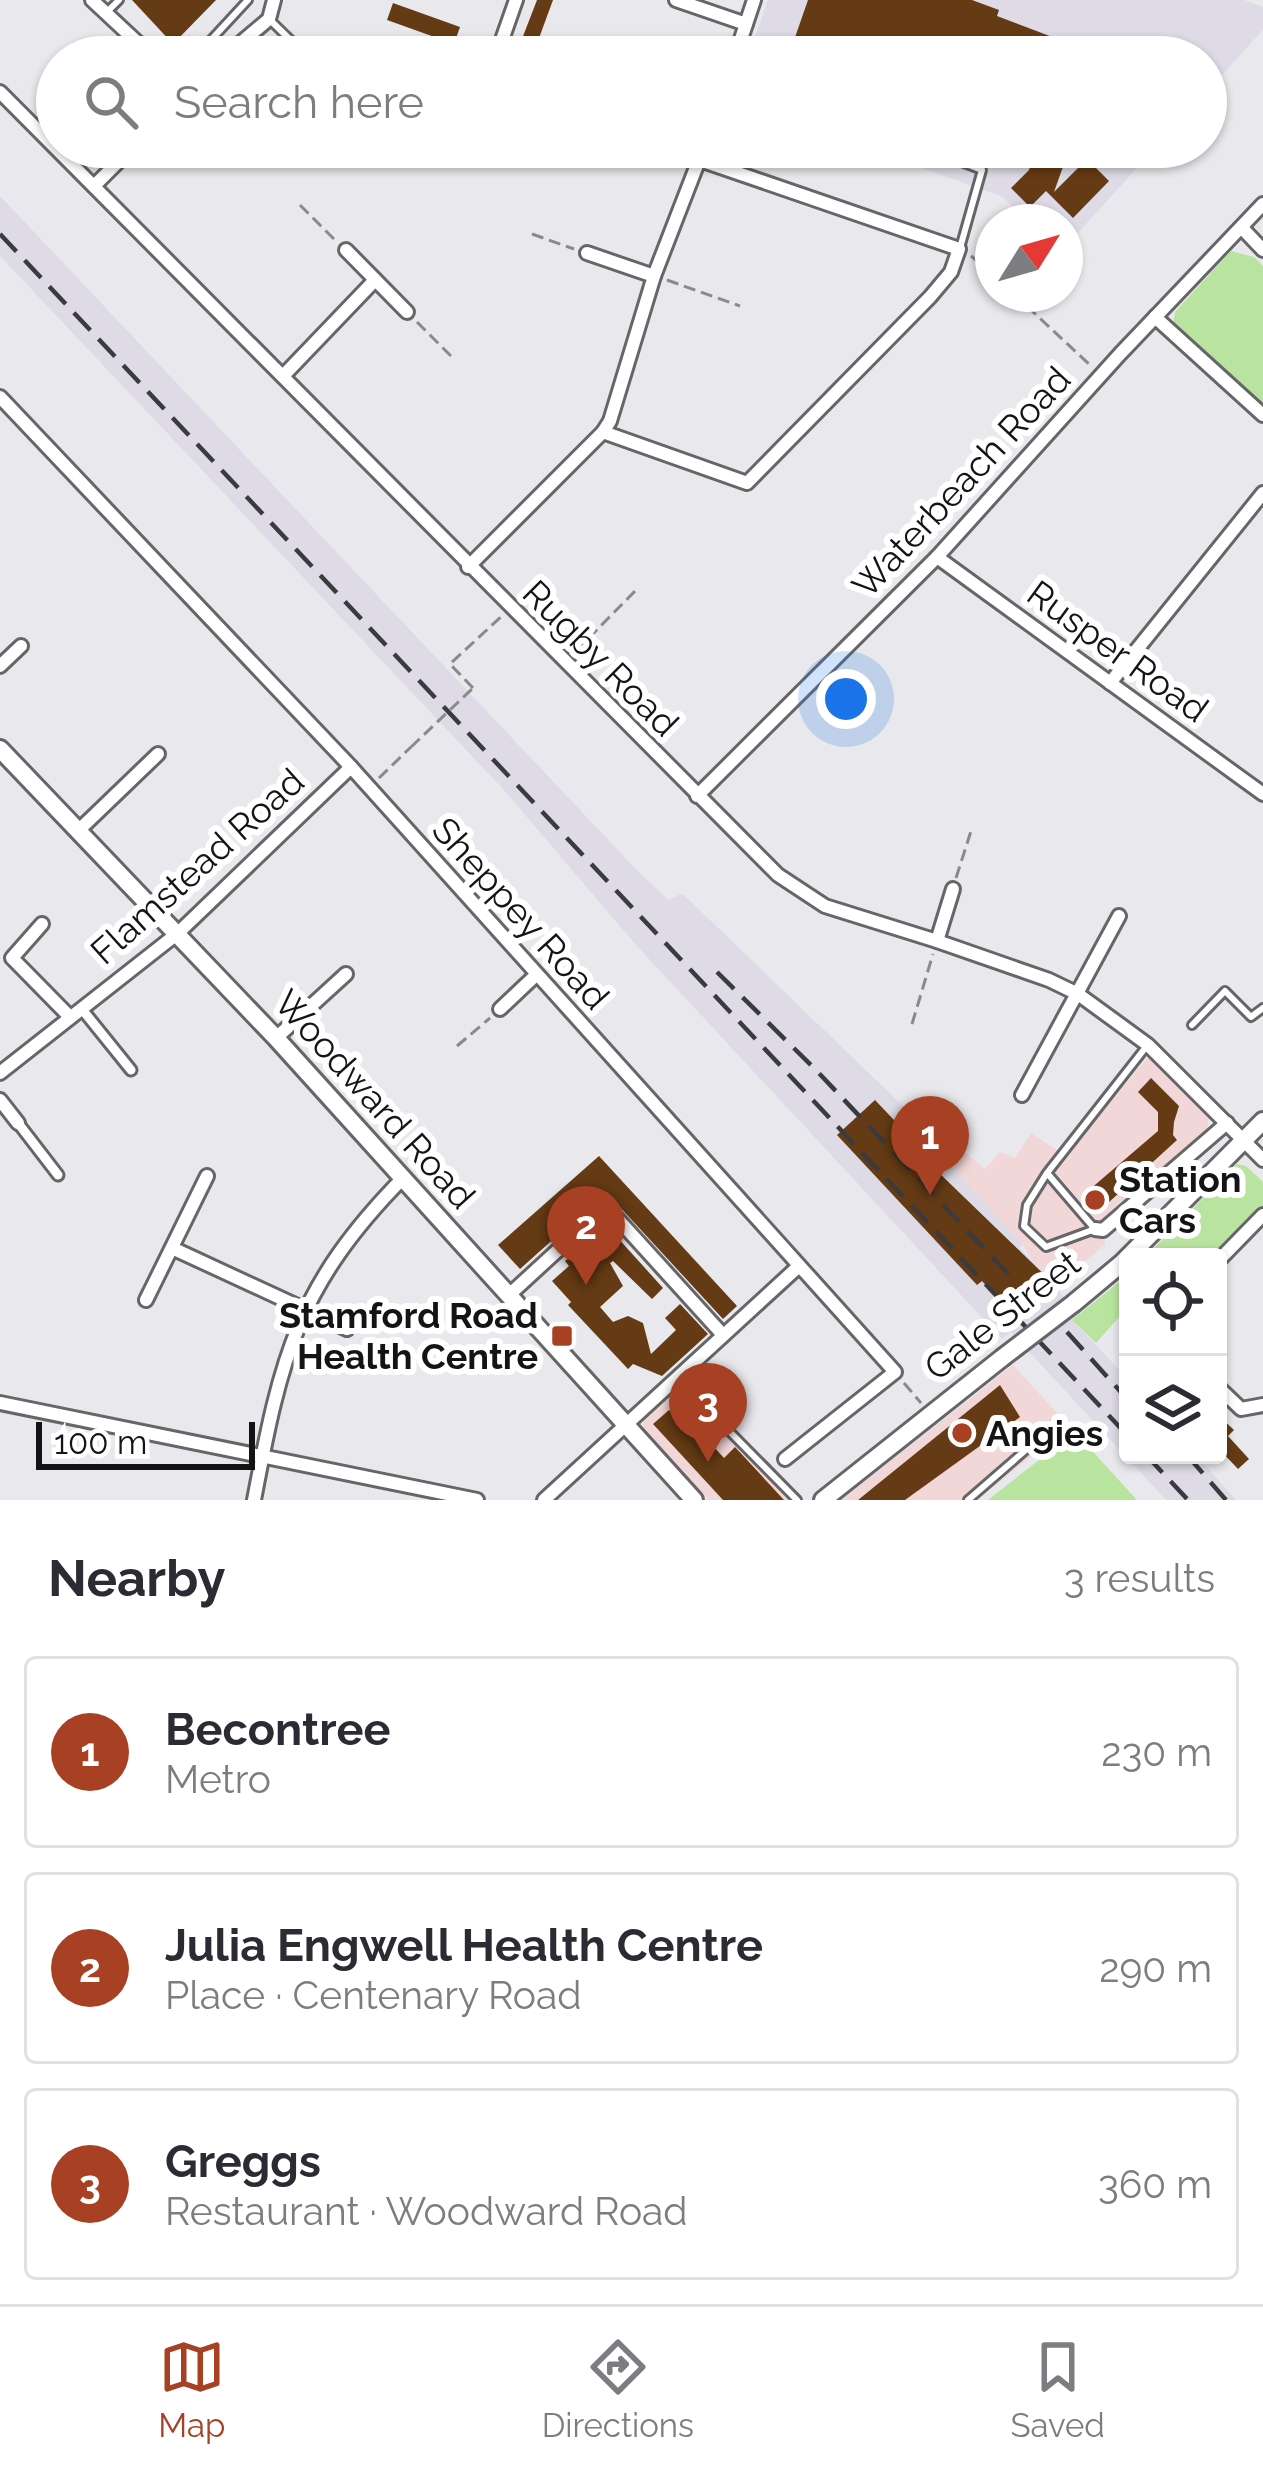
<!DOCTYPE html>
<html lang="en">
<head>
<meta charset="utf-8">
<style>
  body { margin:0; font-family:Raleway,sans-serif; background:#f7f7f7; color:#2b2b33 }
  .controls { position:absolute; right:36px; bottom:36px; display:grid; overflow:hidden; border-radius:12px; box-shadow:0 3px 9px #0004 }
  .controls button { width:108px; height:108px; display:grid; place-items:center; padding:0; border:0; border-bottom:3px solid #e1e1e2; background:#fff; color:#2b2b33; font:60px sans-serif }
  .compass { position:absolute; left:975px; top:204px; width:108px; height:108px; border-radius:50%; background:#fff; box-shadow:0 3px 9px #0004; rotate:53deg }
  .scale { position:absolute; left:36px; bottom:30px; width:219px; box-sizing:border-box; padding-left:12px; border:6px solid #141415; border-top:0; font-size:33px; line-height:42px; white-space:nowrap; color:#141415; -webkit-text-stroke:9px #fff; paint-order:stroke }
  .you { position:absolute; left:846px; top:699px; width:42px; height:42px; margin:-30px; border:9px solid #fff; border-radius:50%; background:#1a73e8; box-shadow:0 0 0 18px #1a73e833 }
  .badge { display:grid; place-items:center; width:78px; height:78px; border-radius:50%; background:#a84023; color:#fff; font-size:39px; font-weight:700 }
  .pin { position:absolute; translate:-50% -99px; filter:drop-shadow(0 3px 6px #0008) }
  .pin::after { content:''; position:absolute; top:63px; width:42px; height:36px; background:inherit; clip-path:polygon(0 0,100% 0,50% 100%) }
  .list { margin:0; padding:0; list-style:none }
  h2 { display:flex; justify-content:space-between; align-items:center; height:156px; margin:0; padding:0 48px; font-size:51px }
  h2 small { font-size:39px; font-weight:400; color:#7c7c81 }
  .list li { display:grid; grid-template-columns:78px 1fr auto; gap:36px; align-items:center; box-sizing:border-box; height:192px; margin:0 24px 24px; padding:0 24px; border:3px solid #e1e1e2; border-radius:12px }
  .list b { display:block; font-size:45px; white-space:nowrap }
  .list p { margin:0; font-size:39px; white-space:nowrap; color:#7c7c81 }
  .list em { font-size:39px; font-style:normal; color:#7c7c81 }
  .icon { flex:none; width:66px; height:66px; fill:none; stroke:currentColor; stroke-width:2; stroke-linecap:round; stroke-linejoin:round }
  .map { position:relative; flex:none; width:1263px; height:1500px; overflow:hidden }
  .search { position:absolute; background:#fff; box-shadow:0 3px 9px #0004; left:36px; right:36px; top:36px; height:132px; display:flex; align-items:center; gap:30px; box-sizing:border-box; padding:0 42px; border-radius:66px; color:#7c7c81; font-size:45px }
  .sheet { height:804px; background:#fff }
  nav { display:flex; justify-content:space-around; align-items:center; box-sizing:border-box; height:168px; border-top:3px solid #e1e1e2; background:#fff; font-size:33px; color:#7c7c81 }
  nav a { display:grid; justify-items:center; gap:6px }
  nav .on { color:#a84023 }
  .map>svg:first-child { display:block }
  .commercial { fill:#f2d7d8 }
  .built { fill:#dedbe6 }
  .green { fill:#b9e4a0 }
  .building { fill:#643b14 }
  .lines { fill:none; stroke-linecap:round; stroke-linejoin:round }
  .service-casing { stroke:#666568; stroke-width:12 }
  .pedestrian-casing { stroke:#666568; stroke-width:15 }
  .minor-casing { stroke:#666568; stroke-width:18 }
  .tertiary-casing { stroke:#666568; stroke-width:22 }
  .path { stroke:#8a8a8c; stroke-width:3; stroke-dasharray:12 6; stroke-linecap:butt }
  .service { stroke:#fff; stroke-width:6 }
  .pedestrian { stroke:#fff; stroke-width:9 }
  .minor { stroke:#fff; stroke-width:12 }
  .tertiary { stroke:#fff; stroke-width:16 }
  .rail { stroke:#3b3b3d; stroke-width:4.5; stroke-dasharray:24 12; stroke-linecap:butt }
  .tertiary-bridge-casing { stroke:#666568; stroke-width:22; stroke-linecap:butt }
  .path-bridge { stroke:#8a8a8c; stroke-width:3; stroke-dasharray:12 6; stroke-linecap:butt }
  .tertiary-bridge { stroke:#fff; stroke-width:16 }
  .poi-dot { fill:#a84023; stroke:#fff; stroke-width:4.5 }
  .labels { text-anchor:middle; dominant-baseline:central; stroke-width:12; stroke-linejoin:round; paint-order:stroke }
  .street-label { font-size:36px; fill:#141415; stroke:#fff }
  .poi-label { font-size:36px; font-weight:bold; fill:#141415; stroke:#fff; text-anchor:start }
</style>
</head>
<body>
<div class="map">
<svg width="1263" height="1500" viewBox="0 0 1263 1500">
  <rect width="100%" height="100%" fill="#e9e8ec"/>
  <g class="commercial">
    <polygon points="1147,1058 1157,1062 1209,1111 1207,1134 1103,1222 1105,1245 1086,1260 1041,1278 1023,1244 954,1169 927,1135 928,1131 939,1120 966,1153 985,1169 1000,1152 1015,1158 1031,1133 1066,1156"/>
    <polygon points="1013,1365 1069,1426 977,1500 841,1500"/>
    <polygon points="687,1377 802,1500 708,1500 646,1433 643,1425 645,1415"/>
  </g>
  <g class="built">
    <polygon points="768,0 1244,0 1263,7 1263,30 1206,92 1206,57 748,57"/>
    <polygon points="862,147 1156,147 1065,247 1065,222 1032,222 1001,196"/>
    <polygon points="0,196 633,866 668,900 681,894 686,897 902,1105 954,1169 1023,1244 1020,1248 1080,1314 1073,1321 1128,1379 1128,1455 1196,1455 1236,1500 1166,1500 1011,1332 1002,1339 637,946 502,788 0,256"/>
  </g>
  <g class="green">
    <polygon points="1231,251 1254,257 1263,266 1263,410 1173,326 1175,312"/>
    <polygon points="1237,1164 1246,1166 1263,1182 1263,1211 1218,1257 1145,1257"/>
    <polygon points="1128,1275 1128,1307 1096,1343 1072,1320"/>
    <polygon points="1075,1432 1137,1500 988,1500"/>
  </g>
  <g class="building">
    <polygon points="132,0 216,0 173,44"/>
    <polygon points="537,0 553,0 535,49 520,44"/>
    <polygon points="808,0 972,0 999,10 997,16 1105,57 822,57 792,46"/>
    <polygon points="393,3 460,27 454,44 387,20"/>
    <polygon points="1038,147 1070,147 1054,192 1087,159 1109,181 1073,218 1046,191 1030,207 1011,188 1029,170"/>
    <polygon points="1151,1078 1179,1106 1174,1122 1173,1135 1177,1140 1097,1213 1082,1196 1158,1131 1158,1112 1138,1092"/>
    <polygon points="875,1100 911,1138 907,1142 1055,1285 1017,1319 982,1281 977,1285 837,1135"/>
    <polygon points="599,1156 737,1306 723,1319 606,1192 520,1269 498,1245"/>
    <polygon points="607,1226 663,1288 652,1299 613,1261 610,1263 623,1286 600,1307 613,1322 628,1316 643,1323 651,1354 676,1330 665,1318 680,1304 708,1334 662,1376 633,1364 628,1369 568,1305 571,1302 552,1281 569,1266 565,1261"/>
    <polygon points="1000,1385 1020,1417 905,1500 858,1500"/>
    <polygon points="669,1410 709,1451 714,1447 724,1458 735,1447 784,1500 723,1500 653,1424"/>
    <polygon points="1218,1415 1234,1430 1228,1436 1249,1459 1238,1469 1218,1448"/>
  </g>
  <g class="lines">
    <g class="service-casing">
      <g id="service">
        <polyline points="106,13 119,0"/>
        <polyline points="269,19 308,57"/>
        <polyline points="198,54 248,0"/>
        <polyline points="922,147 982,170 960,248"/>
        <polyline points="1192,1025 1225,991 1251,1017 1263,1008"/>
        <polyline points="1047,1173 1027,1205 1024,1226 1046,1247 1095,1229 1047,1173 1146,1047"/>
        <polyline points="678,1379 797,1500"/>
        <polyline points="968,1500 1058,1422"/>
      </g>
    </g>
    <g class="pedestrian-casing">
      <g id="pedestrian">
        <polyline points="81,1008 131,1070"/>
        <polyline points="18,1123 58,1175"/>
      </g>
    </g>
    <g class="minor-casing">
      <g id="minor">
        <polyline points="92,0 153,57"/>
        <polyline points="676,0 746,24"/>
        <polyline points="224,57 269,19 274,0"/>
        <polyline points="496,57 516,0"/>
        <polyline points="735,57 754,0"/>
        <polyline points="0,92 778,875 825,906 937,941 1049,980 1078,994 1148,1045 1263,1160"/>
        <polyline points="94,186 133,147"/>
        <polyline points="1242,228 1263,250"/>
        <polyline points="346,250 407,312"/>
        <polyline points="587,253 654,276"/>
        <polyline points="1155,317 1263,415"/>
        <polyline points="283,376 375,280"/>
        <polyline points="0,397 351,767 895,1372 785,1459"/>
        <polyline points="603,432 747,483 930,297 951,272 959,249 700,160"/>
        <polyline points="937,557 1263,794"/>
        <polyline points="468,567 603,432 610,421 654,276 704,147"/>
        <polyline points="0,666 21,646"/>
        <polyline points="1110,683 1263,493"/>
        <polyline points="697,796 937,557 1120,354 1263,204"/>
        <polyline points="79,830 158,754"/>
        <polyline points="42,924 12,958 70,1017"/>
        <polyline points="937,941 953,889"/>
        <polyline points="500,1009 536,975"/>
        <polyline points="276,1038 346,974"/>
        <polyline points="0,1073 178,933 351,767"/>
        <polyline points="1022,1095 1119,916"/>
        <polyline points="0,1100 18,1123"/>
        <polyline points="1095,1229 1103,1230 1227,1123"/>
        <polyline points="172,1248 347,1329"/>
        <polyline points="1218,1261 1263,1215"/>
        <polyline points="509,1295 606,1206 723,1335"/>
        <polyline points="146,1300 207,1176"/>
        <polyline points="1218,1387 1241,1409 1263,1405"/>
        <polyline points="0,1403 477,1500"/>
        <path d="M 254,1500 C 281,1357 297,1286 403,1178"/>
        <polyline points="544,1500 799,1266"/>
      </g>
    </g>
    <g class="tertiary-casing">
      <g id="tertiary">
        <polyline points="0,749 276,1038 694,1500"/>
        <polyline points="1074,1303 1122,1263 1263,1121"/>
        <polyline points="823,1500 1002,1358"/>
      </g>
    </g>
    <g class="path">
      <polyline points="397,46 429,57"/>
      <polyline points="300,205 336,241"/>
      <polyline points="532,234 574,249"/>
      <polyline points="971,256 993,274"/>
      <polyline points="667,280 740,306"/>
      <polyline points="1014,294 1091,366"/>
      <polyline points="417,322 454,359"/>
      <polyline points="576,651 638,588"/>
      <polyline points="473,688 450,664 504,614"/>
      <polyline points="379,778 411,747"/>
      <polyline points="956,878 972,828"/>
      <polyline points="912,1024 933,954"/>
      <polyline points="457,1046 490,1018"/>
      <polyline points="904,1383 921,1403"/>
    </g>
    <use href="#service" class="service"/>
    <use href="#pedestrian" class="pedestrian"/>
    <use href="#minor" class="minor"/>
    <use href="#tertiary" class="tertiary"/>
    <g class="rail">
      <polyline points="0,234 1128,1436"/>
      <polyline points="717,972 816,1070 1012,1278"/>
      <polyline points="1067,1332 1128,1400"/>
      <polyline points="1146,1455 1188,1500"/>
      <polyline points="1187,1455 1226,1500"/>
    </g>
    <g class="tertiary-bridge-casing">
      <polyline id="tertiary-bridge" points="1002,1358 1074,1303"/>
    </g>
    <polyline class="path-bridge" points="411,747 473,688"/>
    <use href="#tertiary-bridge" class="tertiary-bridge"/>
  </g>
  <g class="poi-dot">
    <circle cx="1095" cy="1200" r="12"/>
    <rect x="550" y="1324" width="24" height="24" rx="6"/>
    <circle cx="962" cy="1433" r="12"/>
  </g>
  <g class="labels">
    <g class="street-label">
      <text transform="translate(961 482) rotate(-47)">Waterbeach Road</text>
      <text transform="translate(1118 651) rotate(36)">Rusper Road</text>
      <text transform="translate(601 658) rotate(45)">Rugby Road</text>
      <text transform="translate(197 866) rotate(-42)">Flamstead Road</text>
      <text transform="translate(521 913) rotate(48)">Sheppey Road</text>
      <text transform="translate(375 1099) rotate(48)">Woodward Road</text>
      <text transform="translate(1002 1315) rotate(-38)">Gale Street</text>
    </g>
    <g class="poi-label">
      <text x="1119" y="1179">Station<tspan x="1119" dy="41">Cars</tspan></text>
      <text x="538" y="1315" text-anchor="end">Stamford Road<tspan x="538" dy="41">Health Centre</tspan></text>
      <text x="986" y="1433">Angies</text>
    </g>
  </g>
</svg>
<div class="controls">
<button><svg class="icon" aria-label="locate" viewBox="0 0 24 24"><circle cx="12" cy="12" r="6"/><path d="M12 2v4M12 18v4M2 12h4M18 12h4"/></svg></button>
<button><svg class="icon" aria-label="layers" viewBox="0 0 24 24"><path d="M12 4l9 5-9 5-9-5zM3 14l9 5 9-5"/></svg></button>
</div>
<svg class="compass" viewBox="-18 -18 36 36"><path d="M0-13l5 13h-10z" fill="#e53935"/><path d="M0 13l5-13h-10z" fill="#7c7c81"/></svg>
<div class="scale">100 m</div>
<div class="you"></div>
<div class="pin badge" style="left:930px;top:1195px">1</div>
<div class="pin badge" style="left:586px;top:1285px">2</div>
<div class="pin badge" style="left:708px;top:1462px">3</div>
<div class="search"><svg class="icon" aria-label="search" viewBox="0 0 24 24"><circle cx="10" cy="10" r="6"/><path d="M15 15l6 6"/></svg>Search here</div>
</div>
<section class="sheet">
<h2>Nearby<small>3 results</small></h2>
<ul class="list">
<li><span class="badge">1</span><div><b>Becontree</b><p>Metro</p></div><em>230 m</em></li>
<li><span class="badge">2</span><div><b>Julia Engwell Health Centre</b><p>Place · Centenary Road</p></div><em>290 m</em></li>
<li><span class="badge">3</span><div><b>Greggs</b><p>Restaurant · Woodward Road</p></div><em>360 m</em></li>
</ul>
</section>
<nav>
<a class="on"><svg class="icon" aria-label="map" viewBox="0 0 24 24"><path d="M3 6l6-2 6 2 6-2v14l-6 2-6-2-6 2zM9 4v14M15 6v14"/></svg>Map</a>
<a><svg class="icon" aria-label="directions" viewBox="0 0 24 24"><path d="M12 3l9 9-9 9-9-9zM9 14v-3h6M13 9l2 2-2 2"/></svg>Directions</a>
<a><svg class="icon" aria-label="saved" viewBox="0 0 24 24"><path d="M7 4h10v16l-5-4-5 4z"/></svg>Saved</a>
</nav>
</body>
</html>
